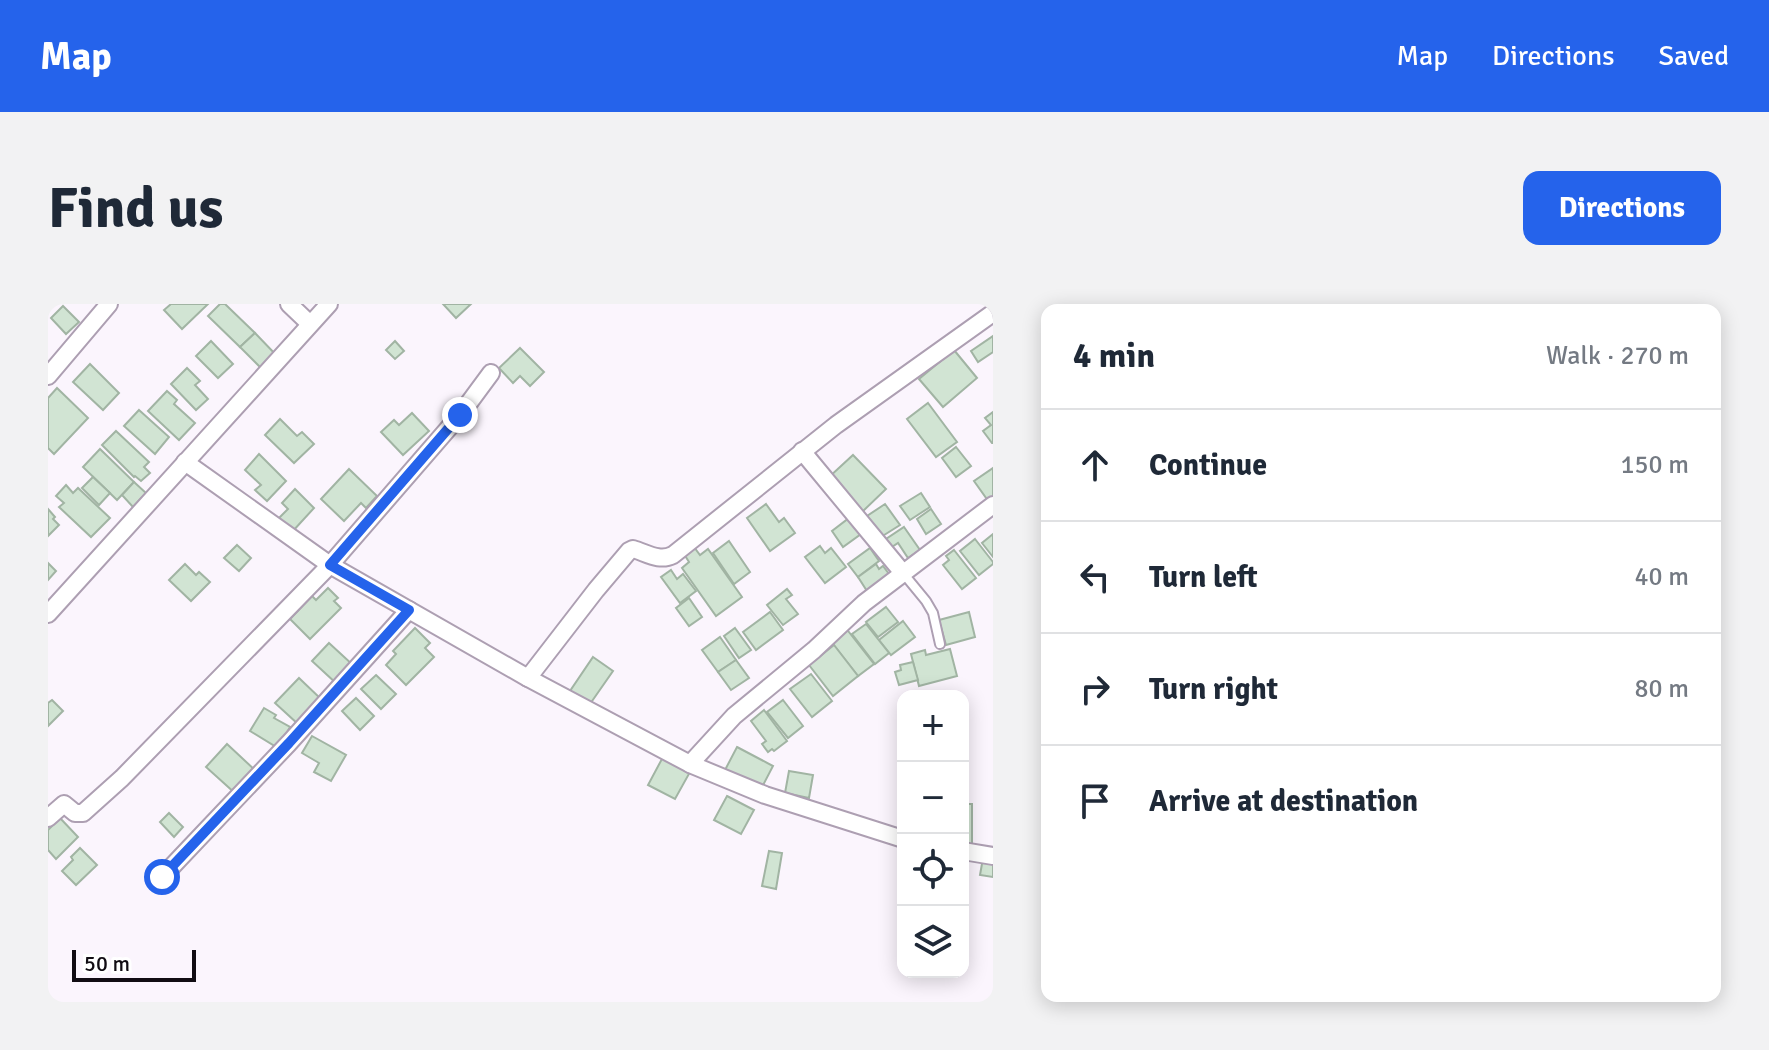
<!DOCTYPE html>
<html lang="en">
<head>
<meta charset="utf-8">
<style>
  body { margin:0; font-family:Signika,sans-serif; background:#f2f2f3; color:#1f2937 }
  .controls { position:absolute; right:24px; bottom:24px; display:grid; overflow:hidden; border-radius:16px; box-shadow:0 4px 20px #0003 }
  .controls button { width:72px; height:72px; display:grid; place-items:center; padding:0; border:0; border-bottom:2px solid #e0e1e3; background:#fff; color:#1f2937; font:40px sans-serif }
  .scale { position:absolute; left:24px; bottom:20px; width:124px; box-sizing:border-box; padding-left:8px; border:4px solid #110c13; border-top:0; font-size:22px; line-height:28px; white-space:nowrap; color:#110c13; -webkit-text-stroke:6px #fff; paint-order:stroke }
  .stop { position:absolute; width:24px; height:24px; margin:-18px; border:6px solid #2563eb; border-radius:50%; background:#fff }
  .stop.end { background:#2563eb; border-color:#fff; box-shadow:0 2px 8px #0008 }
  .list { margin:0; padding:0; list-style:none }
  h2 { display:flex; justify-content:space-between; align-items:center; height:104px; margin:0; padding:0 32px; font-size:34px }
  h2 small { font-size:26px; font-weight:400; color:#747a83 }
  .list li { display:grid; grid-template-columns:52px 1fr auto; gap:24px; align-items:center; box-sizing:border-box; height:112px; padding:0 32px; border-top:2px solid #e0e1e3 }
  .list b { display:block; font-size:30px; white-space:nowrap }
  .list em { font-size:26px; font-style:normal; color:#747a83 }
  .icon { flex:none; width:44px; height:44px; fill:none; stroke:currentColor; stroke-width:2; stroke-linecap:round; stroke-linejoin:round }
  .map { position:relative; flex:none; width:945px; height:698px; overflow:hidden; border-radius:16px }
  header { display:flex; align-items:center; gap:48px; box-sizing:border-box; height:112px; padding:0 40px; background:#2563eb; color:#fff }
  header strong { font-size:38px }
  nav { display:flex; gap:44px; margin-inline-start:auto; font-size:28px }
  .intro { display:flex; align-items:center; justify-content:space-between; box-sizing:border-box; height:192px; padding:0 48px }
  h1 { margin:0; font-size:56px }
  .button { padding:20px 36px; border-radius:16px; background:#2563eb; color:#fff; font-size:28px; font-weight:700 }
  main { display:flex; gap:48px; padding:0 48px }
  aside { flex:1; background:#fff; border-radius:16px; box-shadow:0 4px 20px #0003 }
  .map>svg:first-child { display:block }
  .building { fill:#d1e4d3; stroke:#a1b4a3; stroke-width:2 }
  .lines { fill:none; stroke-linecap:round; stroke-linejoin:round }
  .lane-casing { stroke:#ad9fb2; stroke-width:12 }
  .street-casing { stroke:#ad9fb2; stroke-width:20 }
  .lane { stroke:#fff; stroke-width:8 }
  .street { stroke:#fff; stroke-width:16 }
  .route { stroke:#2563eb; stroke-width:10 }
</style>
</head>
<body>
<header>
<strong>Map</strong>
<nav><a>Map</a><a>Directions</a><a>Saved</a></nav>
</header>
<div class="intro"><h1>Find us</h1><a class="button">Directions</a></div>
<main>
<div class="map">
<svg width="945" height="698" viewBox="0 0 945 698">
  <rect width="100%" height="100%" fill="#fbf5fd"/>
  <g class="building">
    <polygon points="123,0 160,0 134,25 116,6"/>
    <polygon points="172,0 177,0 207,29 192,43 160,12"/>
    <polygon points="395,0 423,0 408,14"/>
    <polygon points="15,2 31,18 18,30 3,14"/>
    <polygon points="207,29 231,54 217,68 192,43"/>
    <polygon points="945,32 945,48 930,58 923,47"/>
    <polygon points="163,37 185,60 170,74 148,52"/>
    <polygon points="347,37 356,47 347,55 338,46"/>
    <polygon points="472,44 496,68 482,82 472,72 465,79 451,64"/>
    <polygon points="906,46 929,74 895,103 871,75"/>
    <polygon points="42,60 71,89 55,106 25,78"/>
    <polygon points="139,64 152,77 147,81 160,95 148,106 123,80"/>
    <polygon points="9,84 40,114 6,150 0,144 0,94"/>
    <polygon points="119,87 129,96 126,100 147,119 131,136 100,107"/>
    <polygon points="880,99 909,138 888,153 859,115"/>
    <polygon points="91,106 121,133 107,150 76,122"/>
    <polygon points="945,108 945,139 944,139 935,127 943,121 937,114"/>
    <polygon points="364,109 381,127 355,151 333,128 346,116 351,121"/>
    <polygon points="232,115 249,132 254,128 266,140 246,159 217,131"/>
    <polygon points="68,127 101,158 96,163 102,169 93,177 87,172 86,173 54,141"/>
    <polygon points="908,143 923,162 908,173 894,154"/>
    <polygon points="52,145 86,178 69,196 35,163"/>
    <polygon points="211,150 238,177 219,197 207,186 213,181 197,166"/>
    <polygon points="805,151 838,185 813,209 780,174"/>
    <polygon points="945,164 945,195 941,198 926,177"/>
    <polygon points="301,165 329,192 318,204 313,199 296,217 273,195"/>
    <polygon points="45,173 62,189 51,201 34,184"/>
    <polygon points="86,178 98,189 85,203 74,191"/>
    <polygon points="18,181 25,189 30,184 62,214 43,233 11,203 16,199 8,192"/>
    <polygon points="247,185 266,204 244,228 230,215 240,205 234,199"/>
    <polygon points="873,189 882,203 862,216 852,202"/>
    <polygon points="718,200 731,218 736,214 747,229 722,247 699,214"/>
    <polygon points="837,200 852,221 833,233 819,212"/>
    <polygon points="0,205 7,213 5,215 11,221 0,232"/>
    <polygon points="883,205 893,220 878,230 869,215"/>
    <polygon points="801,214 813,230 795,243 784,227"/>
    <polygon points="856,223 872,246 860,254 850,239 841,245 835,237"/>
    <polygon points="945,230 945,253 934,239"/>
    <polygon points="927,235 945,258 945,260 931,271 912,247"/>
    <polygon points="681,237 702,268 686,280 665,249"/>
    <polygon points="189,241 203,254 191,267 176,254"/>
    <polygon points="772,242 777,249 783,244 798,263 777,279 757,253"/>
    <polygon points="646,243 652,251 660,245 694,293 668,312 634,264 641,258 636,250"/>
    <polygon points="822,244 831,257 810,273 800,260"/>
    <polygon points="906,246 928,274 914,285 895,261 901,256 898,252"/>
    <polygon points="0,259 8,267 0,276"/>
    <polygon points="137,260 148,271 151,268 162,278 143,297 121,276"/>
    <polygon points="828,260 831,265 835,262 841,270 819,287 810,273"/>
    <polygon points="623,266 629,275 635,270 648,287 632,299 613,273"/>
    <polygon points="280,284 290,294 286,297 293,304 262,335 242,315 264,292 268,296"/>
    <polygon points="739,285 744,291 738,295 750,310 735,321 719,301"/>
    <polygon points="641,294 654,313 641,322 628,304"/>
    <polygon points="838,303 850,318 830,333 818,318"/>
    <polygon points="722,308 735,326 708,346 695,328"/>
    <polygon points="921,308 927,333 898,341 891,316"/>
    <polygon points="855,317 867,333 843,351 831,336"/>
    <polygon points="818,320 841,349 827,360 804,330"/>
    <polygon points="797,323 826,360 810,372 781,335"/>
    <polygon points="367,324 382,339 377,344 386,353 358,381 338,361 348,350 345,347"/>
    <polygon points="687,324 703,346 691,354 676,332"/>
    <polygon points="672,333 688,356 670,368 654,346"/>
    <polygon points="281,339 306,362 289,380 264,357"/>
    <polygon points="786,341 810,372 785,392 761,361"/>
    <polygon points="902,345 909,372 871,382 863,350 877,346 878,351"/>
    <polygon points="545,353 565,367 542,400 522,387"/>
    <polygon points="688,356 701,374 683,386 670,368"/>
    <polygon points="865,358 870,376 851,381 847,368 853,366 852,361"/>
    <polygon points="763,370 784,397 764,413 742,385"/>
    <polygon points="328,371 348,390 333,405 313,385"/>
    <polygon points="251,374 274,396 250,420 227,399"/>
    <polygon points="308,394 326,412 312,426 294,407"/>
    <polygon points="4,396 15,407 0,422 0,399"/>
    <polygon points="735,396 755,422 740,434 719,408"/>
    <polygon points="216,404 228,411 226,414 242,423 230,444 202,427"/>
    <polygon points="716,406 739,437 726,447 724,445 720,448 714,440 718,437 703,417"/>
    <polygon points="264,432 298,451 283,477 266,468 271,459 254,449"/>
    <polygon points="179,440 209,468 188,490 158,463"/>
    <polygon points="689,443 725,462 713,485 677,466"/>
    <polygon points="615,453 642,468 627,495 600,481"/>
    <polygon points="741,467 765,471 761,494 737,489"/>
    <polygon points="679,492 706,506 693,530 666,516"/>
    <rect x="915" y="500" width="9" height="41"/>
    <polygon points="121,509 135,523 126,533 112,518"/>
    <polygon points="12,514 30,533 8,555 0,546 0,526"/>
    <polygon points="32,544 49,561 28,581 14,567 25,556 23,553"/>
    <polygon points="721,547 734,549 728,585 714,582"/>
    <polygon points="935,554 945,556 945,573 932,571"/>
  </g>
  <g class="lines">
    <g class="lane-casing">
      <polyline id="lane" points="855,269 878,297 885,309 892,340"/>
    </g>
    <g class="street-casing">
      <g id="street">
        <polyline points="241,0 262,20"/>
        <polyline points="0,72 61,0"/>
        <polyline points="754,147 855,269"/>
        <polyline points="137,158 282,261 480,374 642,460 717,491 855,535"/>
        <polyline points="0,310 281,0"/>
        <path d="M 480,374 L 548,286 L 581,247 L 585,245 C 599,249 611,258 625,251 L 788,121 L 945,9"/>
        <polyline points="642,460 686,412 766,346 816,299 945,201"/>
        <polyline points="0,514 16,500 27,509 35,509 74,474 282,261 412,111 443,69"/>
        <polyline points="915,547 945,552"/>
        <polyline points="114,573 241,439 361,306"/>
      </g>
    </g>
    <use href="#lane" class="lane"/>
    <use href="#street" class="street"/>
  </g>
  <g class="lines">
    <polyline class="route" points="114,573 241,439 361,306 282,261 412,111"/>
  </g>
</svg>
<div class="controls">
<button>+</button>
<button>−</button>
<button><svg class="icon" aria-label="locate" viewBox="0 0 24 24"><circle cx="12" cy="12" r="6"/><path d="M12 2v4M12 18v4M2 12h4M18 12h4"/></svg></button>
<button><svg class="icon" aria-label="layers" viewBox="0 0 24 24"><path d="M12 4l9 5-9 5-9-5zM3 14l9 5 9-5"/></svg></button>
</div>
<div class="scale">50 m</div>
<div class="stop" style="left:114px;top:573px"></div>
<div class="stop end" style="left:412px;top:111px"></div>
</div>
<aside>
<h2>4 min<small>Walk · 270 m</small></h2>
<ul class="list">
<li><svg class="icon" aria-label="ahead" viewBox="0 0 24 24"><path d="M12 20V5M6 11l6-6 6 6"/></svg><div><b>Continue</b></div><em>150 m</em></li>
<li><svg class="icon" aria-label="left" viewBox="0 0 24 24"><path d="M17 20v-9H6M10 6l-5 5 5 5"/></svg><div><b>Turn left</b></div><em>40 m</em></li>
<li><svg class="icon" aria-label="right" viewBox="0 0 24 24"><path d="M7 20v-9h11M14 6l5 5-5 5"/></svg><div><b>Turn right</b></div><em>80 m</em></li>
<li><svg class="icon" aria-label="arrive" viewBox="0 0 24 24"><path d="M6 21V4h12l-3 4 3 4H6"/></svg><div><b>Arrive at destination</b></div></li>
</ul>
</aside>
</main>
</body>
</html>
